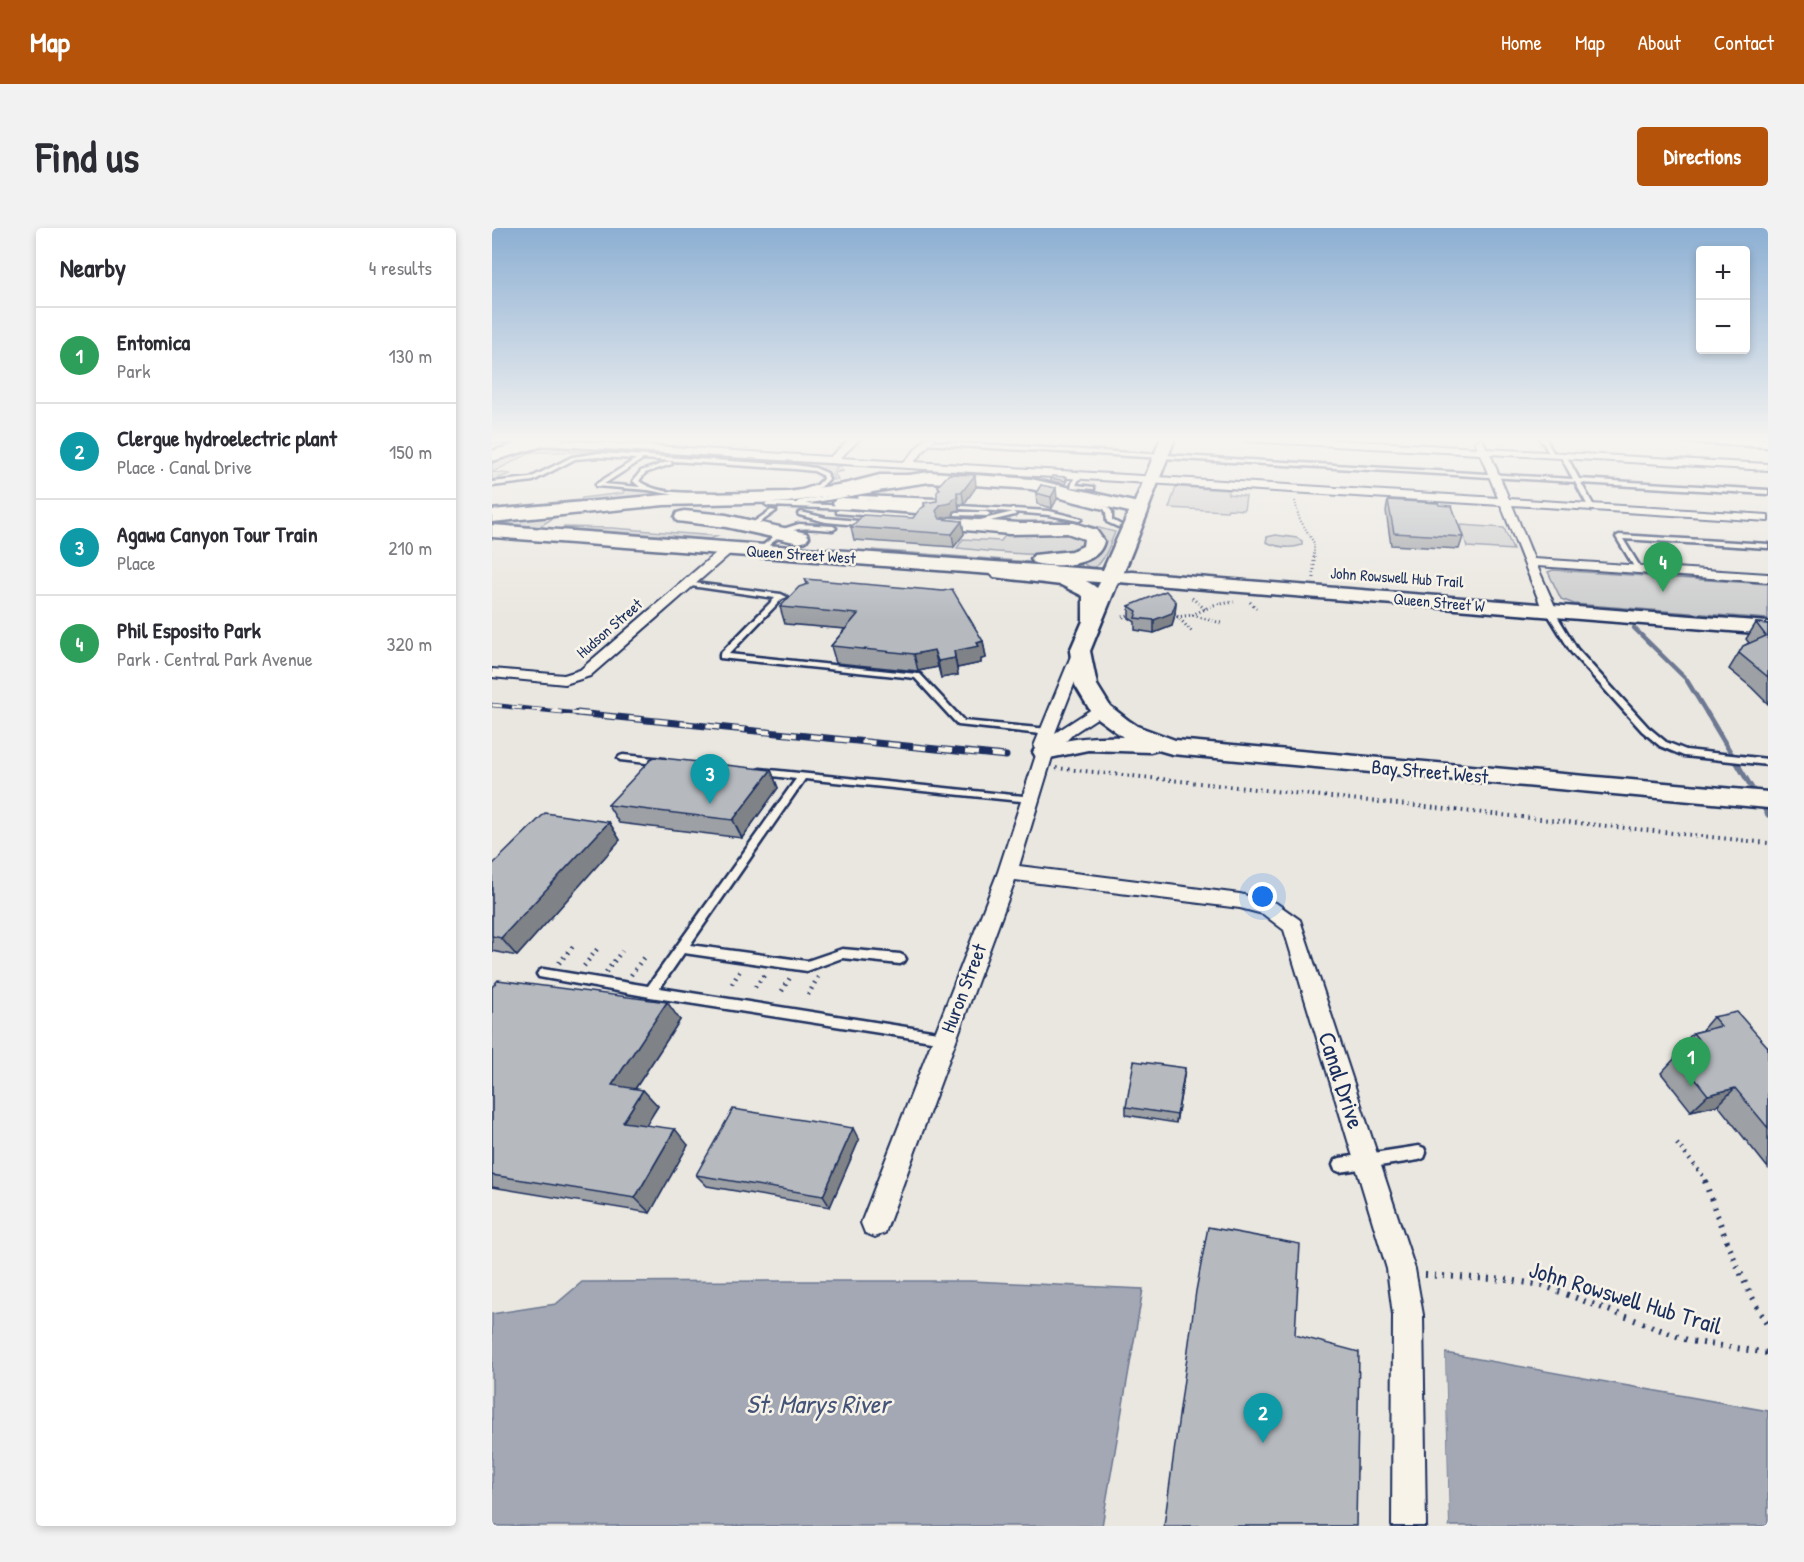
<!DOCTYPE html>
<html lang="en">
<head>
<meta charset="utf-8">
<style>
  body { margin:0; font-family:"Patrick Hand",sans-serif; background:#f2f2f3; color:#2b2b33 }
  .controls { position:absolute; right:18px; top:18px; display:grid; overflow:hidden; border-radius:6px; box-shadow:0 3px 9px #0003 }
  .controls button { width:54px; height:54px; display:grid; place-items:center; padding:0; border:0; border-bottom:2px solid #e1e1e2; background:#fff; color:#2b2b33; font:30px sans-serif }
  .you { position:absolute; left:771px; top:669px; width:21px; height:21px; margin:-15px; border:4px solid #fff; border-radius:50%; background:#1a73e8; box-shadow:0 0 0 9px #1a73e833 }
  .badge { display:grid; place-items:center; width:39px; height:39px; border-radius:50%; background:#b45309; color:#fff; font-size:20px; font-weight:700 }
  .pin { position:absolute; translate:-50% -50px; filter:drop-shadow(0 2px 3px #0008) }
  .pin::after { content:''; position:absolute; top:32px; width:21px; height:18px; background:inherit; clip-path:polygon(0 0,100% 0,50% 100%) }
  .list { margin:0; padding:0; list-style:none }
  h2 { display:flex; justify-content:space-between; align-items:center; height:78px; margin:0; padding:0 24px; font-size:26px }
  h2 small { font-size:20px; font-weight:400; color:#7c7c81 }
  .list li { display:grid; grid-template-columns:39px 1fr auto; gap:18px; align-items:center; box-sizing:border-box; height:96px; padding:0 24px; border-top:2px solid #e1e1e2 }
  .list b { display:block; font-size:22px; white-space:nowrap }
  .list p { margin:0; font-size:20px; white-space:nowrap; color:#7c7c81 }
  .list em { font-size:20px; font-style:normal; color:#7c7c81 }
  .map { position:relative; flex:none; width:1276px; height:1298px; overflow:hidden; border-radius:6px }
  header { display:flex; align-items:center; gap:36px; box-sizing:border-box; height:84px; padding:0 30px; background:#b45309; color:#fff }
  header strong { font-size:28px }
  nav { display:flex; gap:33px; margin-inline-start:auto; font-size:21px }
  .intro { display:flex; align-items:center; justify-content:space-between; box-sizing:border-box; height:144px; padding:0 36px }
  h1 { margin:0; font-size:42px }
  .button { padding:15px 27px; border-radius:6px; background:#b45309; color:#fff; font-size:21px; font-weight:700 }
  main { display:flex; gap:36px; padding:0 36px }
  aside { flex:1; background:#fff; border-radius:6px; box-shadow:0 3px 9px #0003 }
  .map>svg:first-child { display:block }
  .green { fill:#cbcccd; stroke:#737e96; stroke-width:1.5 }
  .water { fill:#a3a8b4; stroke:#6d7892; stroke-width:1.5 }
  .pier { fill:#eae7e0 }
  .lines { fill:none; stroke-linecap:round; stroke-linejoin:round }
  .stream-far1 { stroke:#6d7892; stroke-width:4.5 }
  .stream { stroke:#6d7892; stroke-width:5 }
  .service-casing { stroke:#1b2f5e; stroke-width:5 }
  .minor-casing { stroke:#1b2f5e; stroke-width:4 }
  .secondary-casing { stroke:#1b2f5e; stroke-width:5 }
  .trunk-casing { stroke:#1b2f5e; stroke-width:5 }
  .path-far4 { stroke:#1b2f5e; stroke-width:2; stroke-dasharray:1 2; stroke-linecap:butt }
  .path-far3 { stroke:#1b2f5e; stroke-width:3; stroke-dasharray:1 3; stroke-linecap:butt }
  .path-far2 { stroke:#1b2f5e; stroke-width:4; stroke-dasharray:1.5 4.5; stroke-linecap:butt }
  .path-far1 { stroke:#1b2f5e; stroke-width:4.5; stroke-dasharray:1.5 5; stroke-linecap:butt }
  .path { stroke:#1b2f5e; stroke-width:6; stroke-dasharray:2 7; stroke-linecap:butt }
  .service { fill:#f7f3e8; fill-rule:evenodd }
  .minor { fill:#f7f3e8; fill-rule:evenodd }
  .secondary { fill:#f7f3e8; fill-rule:evenodd }
  .trunk { fill:#f7f3e8; fill-rule:evenodd }
  .rail-far1-casing { stroke:#1b2f5e; stroke-width:4.5 }
  .rail-casing { stroke:#1b2f5e; stroke-width:7 }
  .rail-far1 { stroke:#f7f3e8; stroke-width:3; stroke-dasharray:10; stroke-linecap:butt }
  .rail { stroke:#f7f3e8; stroke-width:4.5; stroke-dasharray:13; stroke-linecap:butt }
  .wall { fill:#9da0a4; stroke:#1b2f5e; stroke-width:1.5 }
  .shaded-wall { fill:#7f8286; stroke:#1b2f5e; stroke-width:1.5 }
  .building { fill:#b6babf; stroke:#1b2f5e; stroke-width:1.5 }
  .labels { text-anchor:middle; dominant-baseline:central; stroke-width:5; stroke-linejoin:round; paint-order:stroke }
  .far-street-label { font-size:16px; fill:#1b2f5e; stroke:#f7f3e8 }
  .street-label { font-size:20px; fill:#1b2f5e; stroke:#f7f3e8 }
  .near-street-label { font-size:24px; fill:#1b2f5e; stroke:#f7f3e8 }
  .near-water-label { font-size:26px; font-style:italic; fill:#445378; stroke:#f7f3e8 }
</style>
</head>
<body>
<header>
<strong>Map</strong>
<nav><a>Home</a><a>Map</a><a>About</a><a>Contact</a></nav>
</header>
<div class="intro"><h1>Find us</h1><a class="button">Directions</a></div>
<main>
<aside>
<h2>Nearby<small>4 results</small></h2>
<ul class="list">
<li><span class="badge" style="background:#2e9e5b">1</span><div><b>Entomica</b><p>Park</p></div><em>130 m</em></li>
<li><span class="badge" style="background:#0f9aa8">2</span><div><b>Clergue hydroelectric plant</b><p>Place · Canal Drive</p></div><em>150 m</em></li>
<li><span class="badge" style="background:#0f9aa8">3</span><div><b>Agawa Canyon Tour Train</b><p>Place</p></div><em>210 m</em></li>
<li><span class="badge" style="background:#2e9e5b">4</span><div><b>Phil Esposito Park</b><p>Park · Central Park Avenue</p></div><em>320 m</em></li>
</ul>
</aside>
<div class="map">
<svg width="1276" height="1298" viewBox="0 0 1276 1298">
  <rect width="100%" height="100%" fill="#eae7e0"/>
  <filter id="ink" filterUnits="userSpaceOnUse"><feTurbulence type="fractalNoise" baseFrequency=".0167" numOctaves="2"/><feDisplacementMap in="SourceGraphic" scale="12" xChannelSelector="R" yChannelSelector="G"/><feConvolveMatrix kernelMatrix="1 2 1 2 8 2 1 2 1" color-interpolation-filters="sRGB"/></filter>
  <g filter="url(#ink)">
    <g class="green">
      <polygon points="54,220 341,237 350,239 346,238 342,242 352,243 342,245 346,251 340,252 341,248 331,241 313,238 96,224 40,224 1,244 19,246 0,252 0,233 39,222"/>
      <polygon points="684,259 737,262 736,266 754,268 752,282 736,281 735,283 677,280"/>
      <polygon points="133,261 177,265 173,268 0,285 0,280 89,272 90,270 131,265"/>
      <polygon points="97,284 61,290 47,299 0,294 0,292"/>
      <path d="M 587,295 L 623,304 C 618,316 606,356 589,332 L 608,322 L 611,311 L 606,305 L 585,298 Z"/>
      <polygon points="969,297 1012,300 1021,322 975,319"/>
      <polygon points="72,299 120,300 225,308 219,311 69,300"/>
      <path d="M 515,305 L 571,305 L 592,311 L 592,319 C 570,334 493,322 465,320 L 471,311 L 509,313 Z"/>
      <path d="M 784,307 L 805,310 L 810,313 L 810,317 C 798,321 785,319 774,314 L 775,309 Z"/>
      <polygon points="380,322 579,337 581,334 590,337 589,339"/>
      <polygon points="1061,342 1276,356 1276,391 1082,376 1069,371 1056,344"/>
    </g>
    <g class="water">
      <polygon points="282,1053 479,1053 651,1061 610,1298 0,1298 0,1086 64,1076 90,1054"/>
      <polygon points="953,1125 1276,1183 1276,1298 957,1298"/>
    </g>
    <polygon class="pier" points="953,1122 957,1298 954,1298 950,1125"/>
    <g class="lines">
      <polyline class="stream-far1" points="1142,400 1194,451 1216,487"/>
      <polyline class="stream" points="1215,485 1276,587"/>
      <g class="service-casing">
        <g id="service">
          <polygon points="1048,210 1053,210 1063,228 1059,228"/>
          <polygon points="434,213 1081,251 1068,227 1071,225 1074,227 1087,251 1276,262 1276,266 1089,255 1103,280 1100,282 1097,280 1083,254 432,216"/>
          <path d="M 107,225 L 303,237 L 323,240 L 335,245 L 337,251 L 329,259 L 309,266 L 306,264 L 307,263 L 325,257 L 331,251 L 330,247 L 322,243 L 303,241 L 151,231 L 112,256 L 148,259 L 141,253 L 149,243 L 178,233 L 180,236 L 153,245 L 147,253 C 167,268 201,264 225,265 L 228,267 L 225,269 L 182,267 L 156,262 L 104,258 L 104,256 L 144,231 L 107,229 L 83,231 L 41,253 L 0,258 L 0,254 L 38,250 L 80,229 Z"/>
          <polygon points="586,245 589,247 584,257 602,259 602,261 579,259 583,247"/>
          <polygon points="388,247 418,247 421,249 418,251 388,251 336,263 333,261"/>
          <polygon points="407,256 410,258 409,259 313,276 358,278 358,280 356,281 276,278 273,276 276,274 304,275 307,273"/>
          <polygon points="551,262 616,279 620,284 620,292 629,297 626,299 615,294 614,284 612,281 549,265 549,263"/>
          <polygon points="368,268 445,271 448,273 445,275 366,271 366,269"/>
          <polygon points="468,278 557,283 590,291 587,293 557,287 521,284 524,286 523,287 486,296 483,294 484,293 521,284 470,281 468,280"/>
          <polygon points="279,282 284,283 260,300 256,300 256,298"/>
          <polygon points="347,282 430,288 433,290 430,292 345,285 345,283"/>
          <polygon points="309,284 334,290 377,294 380,296 377,298 334,294 307,287 306,286"/>
          <polygon points="465,284 495,284 498,286 495,288 463,287 463,285"/>
          <path d="M 307,296 L 341,298 L 344,300 L 341,302 C 302,299 299,298 269,324 L 264,323 L 291,301 Z"/>
          <polygon points="1127,307 1276,316 1276,320 1131,311 1150,342 1147,344 1144,342 1124,309"/>
          <polygon points="194,354 289,366 295,369 290,371 237,426 425,446 428,446 472,493 557,501 561,504 557,507 466,497 423,450 228,430 228,426 283,370 192,357 192,355"/>
          <polygon points="1055,381 1061,381 1085,421 1156,499 1174,514 1194,522 1276,531 1276,537 1192,528 1168,518 1150,503 1079,424 1054,383"/>
          <polygon points="131,527 172,531 177,534 172,537 128,532 126,530 128,528"/>
          <polygon points="268,541 541,569 543,571 538,574 313,551 198,717 315,733 350,721 408,726 412,728 414,731 412,734 408,736 350,730 315,743 192,725 168,760 452,805 456,806 458,810 456,814 452,815 158,769 47,749 45,746 47,743 51,741 156,758 304,551 265,546 263,544 265,542"/>
          <polygon points="927,918 932,920 934,925 932,930 927,932 848,944 843,942 841,937 843,932 848,930"/>
        </g>
      </g>
      <g class="minor-casing">
        <g id="minor">
          <polygon points="0,210 34,210 338,229 359,210 369,210 348,230 412,234 434,210 443,210 422,234 1006,270 988,226 754,213 750,210 809,210 986,220 983,214 988,211 991,212 995,221 1276,236 1276,242 998,226 1017,271 1276,287 1276,293 1020,277 1042,331 1276,346 1276,354 1045,338 1065,383 1058,387 1051,383 1009,277 0,214"/>
          <polygon points="236,317 242,321 240,324 98,448 73,456 0,449 0,441 72,447 88,442 232,318"/>
          <polygon points="588,419 595,423 563,505 603,479 615,479 617,482 582,505 561,526 527,638 748,666 784,675 808,692 923,1041 931,1087 934,1298 900,1298 901,1087 895,1041 792,702 771,686 748,680 523,652 393,1005 383,1009 373,1005 369,995 506,644 545,524 542,518 581,423"/>
        </g>
      </g>
      <g class="secondary-casing">
        <g id="secondary">
          <polygon points="669,210 683,210 656,281 648,286 642,284 640,281"/>
          <polygon points="1186,210 1276,211 1276,219 1193,214"/>
          <path d="M 508,340 C 538,344 580,339 605,360 L 613,345 L 641,344 L 1276,394 L 1276,406 L 626,354 L 598,423 L 605,457 L 618,478 L 636,492 L 645,498 L 683,512 L 1276,564 L 1276,580 L 680,526 L 666,522 L 658,524 L 596,522 L 553,531 L 544,529 L 541,524 L 544,519 C 576,511 599,508 631,509 L 601,487 L 583,457 L 578,423 L 591,393 L 591,368 L 569,357 L 502,349 L 499,345 L 502,341 Z"/>
        </g>
      </g>
      <g class="trunk-casing">
        <g id="trunk">
          <polygon points="44,210 70,210 68,213 0,233 0,223"/>
          <polygon points="438,244 539,251 655,277 657,281 630,349 626,353 619,355 0,309 0,297 611,342 637,284 539,261 438,254 296,274 172,277 0,294 0,282 172,267 296,264"/>
          <polygon points="350,270 438,274 445,276 447,280 445,284 438,286 344,279 341,275 344,271"/>
          <polygon points="192,283 234,287 314,305 317,309 314,313 307,315 234,299 185,293 183,289 185,285"/>
          <path d="M 458,290 L 527,295 L 582,295 L 604,302 L 612,313 C 607,339 562,340 542,335 L 539,331 L 542,327 L 580,323 L 591,318 L 592,311 L 575,305 L 517,306 L 451,300 L 448,296 L 451,292 Z"/>
        </g>
      </g>
      <polyline class="path-far4" points="803,273 807,290 822,315 822,331"/>
      <g class="path-far3">
        <polyline points="822,329 822,351"/>
        <polyline points="700,370 713,381"/>
        <polyline points="758,374 764,380"/>
        <polyline points="700,387 722,377 742,374"/>
        <polyline points="685,388 701,405"/>
        <polyline points="631,389 641,385"/>
        <polyline points="685,389 700,387 729,395"/>
      </g>
      <polyline class="path-far2" points="564,540 1276,615"/>
      <g class="path-far1">
        <polyline points="67,735 82,717"/>
        <polyline points="92,738 106,720"/>
        <polyline points="114,744 130,723"/>
        <polyline points="139,747 154,726"/>
        <polyline points="240,756 249,741"/>
        <polyline points="263,759 274,745"/>
        <polyline points="290,763 299,748"/>
        <polyline points="316,767 326,749"/>
        <polyline points="1185,916 1212,949 1214,955"/>
      </g>
      <g class="path">
        <path d="M 1213,953 C 1231,1005 1248,1051 1276,1098"/>
        <polyline points="933,1047 1017,1052 1050,1057 1198,1113 1276,1125"/>
      </g>
      <use href="#service" class="service"/>
      <use href="#minor" class="minor"/>
      <use href="#secondary" class="secondary"/>
      <use href="#trunk" class="trunk"/>
      <g class="rail-far1-casing">
        <polyline id="rail-far1" points="0,477 100,487"/>
      </g>
      <g class="rail-casing">
        <polyline id="rail" points="85,485 514,528"/>
      </g>
      <use href="#rail-far1" class="rail-far1"/>
      <use href="#rail" class="rail"/>
    </g>
    <g class="wall">
      <polygon points="559,250 575,252 573,256 559,253"/>
      <polygon points="549,257 565,271 560,280 545,276 544,265"/>
      <polygon points="446,258 484,259 472,276 466,276 467,282 462,283 461,288 450,290 449,291 470,293 472,306 462,319 362,312 359,299 421,290 432,278 432,275 445,273 447,262"/>
      <polygon points="896,272 947,277 971,309 967,321 899,317 894,283"/>
      <polygon points="313,351 491,413 494,430 489,431 489,435 465,440 466,447 449,450 446,439 426,443 344,435 339,418 353,401 293,396 288,379 315,356"/>
      <polygon points="684,374 683,386 680,398 662,405 643,402 643,394 637,390 637,378"/>
      <polygon points="1264,395 1276,396 1276,476 1259,459 1237,441 1251,418 1257,415 1254,411"/>
      <polygon points="279,542 286,560 250,610 127,595 116,577"/>
      <polygon points="117,594 128,612 25,728 0,723 0,637"/>
      <polygon points="0,759 188,792 143,861 151,862 166,878 154,897 196,917 158,985 0,959"/>
      <polygon points="1221,789 1276,819 1276,940 1226,877 1199,883 1169,845 1185,828 1189,827 1185,822 1201,805 1209,803"/>
      <polygon points="692,848 684,895 634,887 634,879"/>
      <polygon points="367,912 338,979 215,958 204,947"/>
    </g>
    <g class="shaded-wall">
      <polygon points="483,247 484,259 472,276 470,264"/>
      <polygon points="564,260 565,271 560,280 559,269"/>
      <polygon points="465,264 467,282 462,283 461,288 450,290 446,296 444,283 448,277 460,271"/>
      <polygon points="470,293 472,306 462,319 460,306"/>
      <polygon points="684,374 683,386 680,398 662,405 662,392"/>
      <polygon points="491,413 494,430 489,431 489,435 465,440 462,423"/>
      <polygon points="442,422 446,439 426,443 422,426"/>
      <polygon points="463,430 466,447 449,450 446,433"/>
      <polygon points="279,542 286,560 250,610 241,592"/>
      <polygon points="117,594 128,612 25,728 9,710"/>
      <polygon points="175,774 188,792 135,873 120,857"/>
      <polygon points="693,840 692,848 684,895 685,887"/>
      <polygon points="1243,860 1226,877 1199,883 1216,867"/>
      <polygon points="151,862 166,878 146,910 131,894"/>
      <polygon points="361,900 367,912 338,979 331,968"/>
      <polygon points="183,901 196,917 158,985 143,970"/>
    </g>
    <g class="building">
      <polygon points="457,246 483,247 470,264 465,264 465,269 460,271 459,275 448,277 444,283 448,291 470,293 460,306 359,299 371,287 421,290 427,282 433,278 432,275 445,273 445,264 448,261 446,258"/>
      <polygon points="560,248 575,249 573,253 559,250"/>
      <polygon points="549,257 564,260 559,269 544,265"/>
      <polygon points="896,272 946,275 947,277 960,278 971,309 902,305"/>
      <polygon points="313,351 451,363 460,361 491,413 485,415 487,418 462,423 463,430 446,433 442,422 422,426 339,418 366,386 288,379 307,359 316,356"/>
      <polygon points="674,363 684,374 680,385 662,392 643,390 645,383 637,378"/>
      <polygon points="1264,395 1276,396 1276,449 1247,425 1251,418 1274,408"/>
      <polygon points="161,529 279,542 241,592 116,577"/>
      <polygon points="53,585 117,594 9,710 0,708 0,637"/>
      <polygon points="6,752 175,774 120,857 151,862 131,894 183,901 143,970 0,947 0,759"/>
      <polygon points="1245,784 1276,819 1276,900 1243,860 1216,867 1185,828 1214,821 1201,805 1229,798 1221,789"/>
      <polygon points="642,833 693,840 685,887 634,879"/>
      <polygon points="241,881 361,900 331,968 204,947"/>
      <polygon points="716,999 808,1016 803,1107 867,1124 864,1298 672,1298 704,1063"/>
    </g>
  </g>
  <linearGradient id="sky" x2="0" y2="1"><stop stop-color="#8cafd3"/><stop offset="0.54" stop-color="#f6f4f1"/><stop offset="1" stop-color="#f6f4f1" stop-opacity="0"/></linearGradient>
  <rect width="1276" height="392" fill="url(#sky)"/>
  <g class="labels">
    <g class="far-street-label">
      <text transform="translate(309 326) rotate(4)">Queen Street West</text>
      <text transform="translate(905 349) rotate(4)">John Rowswell Hub Trail</text>
      <text transform="translate(947 374) rotate(5)">Queen Street W</text>
      <text transform="translate(117 400) rotate(-41)">Hudson Street</text>
    </g>
    <g class="street-label">
      <text transform="translate(938 543) rotate(5)">Bay Street West</text>
      <text transform="translate(471 760) rotate(-69)">Huron Street</text>
    </g>
    <g class="near-street-label">
      <text transform="translate(850 852) rotate(72)">Canal Drive</text>
      <text transform="translate(1134 1069) rotate(17)">John Rowswell Hub Trail</text>
    </g>
    <g class="near-water-label">
      <text x="326" y="1175">St. Marys River</text>
    </g>
  </g>
</svg>
<div class="controls">
<button>+</button>
<button>−</button>
</div>
<div class="you"></div>
<div class="pin badge" style="left:1199px;top:859px;background:#2e9e5b">1</div>
<div class="pin badge" style="left:771px;top:1215px;background:#0f9aa8">2</div>
<div class="pin badge" style="left:218px;top:576px;background:#0f9aa8">3</div>
<div class="pin badge" style="left:1171px;top:364px;background:#2e9e5b">4</div>
</div>
</main>
</body>
</html>
